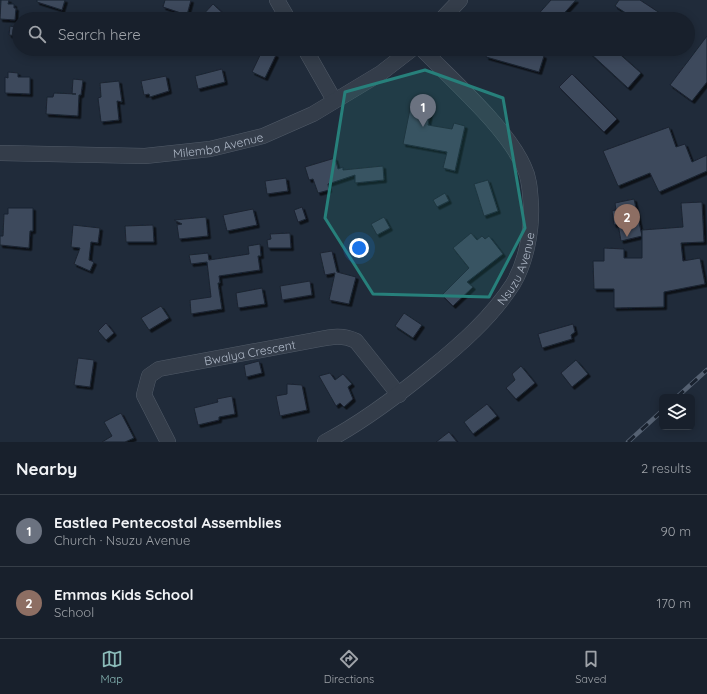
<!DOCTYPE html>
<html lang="en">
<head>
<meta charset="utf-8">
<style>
  body { margin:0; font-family:Quicksand,sans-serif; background:#212834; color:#f1f3f6 }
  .controls { position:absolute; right:12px; bottom:12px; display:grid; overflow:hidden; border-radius:6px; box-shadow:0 2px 10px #0003 }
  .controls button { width:36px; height:36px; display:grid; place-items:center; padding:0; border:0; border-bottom:1px solid #363e48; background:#18202c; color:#f1f3f6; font:20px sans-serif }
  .you { position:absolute; left:359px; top:248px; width:14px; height:14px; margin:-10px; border:3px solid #fff; border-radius:50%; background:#1a73e8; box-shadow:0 0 0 6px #1a73e833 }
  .badge { display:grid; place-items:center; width:26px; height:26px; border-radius:50%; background:#8bbbb9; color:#fff; font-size:13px; font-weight:700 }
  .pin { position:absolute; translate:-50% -33px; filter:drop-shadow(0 1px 2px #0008) }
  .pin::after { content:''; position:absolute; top:21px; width:14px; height:12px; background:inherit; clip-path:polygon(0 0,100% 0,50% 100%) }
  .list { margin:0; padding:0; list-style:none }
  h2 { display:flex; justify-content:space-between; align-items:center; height:52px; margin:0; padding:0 16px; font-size:17px }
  h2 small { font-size:13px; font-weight:400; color:#9fa3a9 }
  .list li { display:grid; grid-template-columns:26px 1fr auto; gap:12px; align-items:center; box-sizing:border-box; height:72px; padding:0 16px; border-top:1px solid #363e48 }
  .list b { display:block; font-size:15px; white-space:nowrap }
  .list p { margin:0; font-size:13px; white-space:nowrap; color:#9fa3a9 }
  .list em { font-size:13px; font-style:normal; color:#9fa3a9 }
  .icon { flex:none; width:22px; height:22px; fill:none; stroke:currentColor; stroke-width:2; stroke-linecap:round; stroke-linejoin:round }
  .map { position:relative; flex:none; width:707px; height:442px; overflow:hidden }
  .search { position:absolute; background:#18202c; box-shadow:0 2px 10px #0003; left:12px; right:12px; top:12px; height:44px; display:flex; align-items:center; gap:10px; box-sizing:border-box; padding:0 14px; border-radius:22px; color:#9fa3a9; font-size:15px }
  .sheet { height:196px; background:#18202c }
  nav { display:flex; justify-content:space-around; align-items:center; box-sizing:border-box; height:56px; border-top:1px solid #363e48; background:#18202c; font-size:11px; color:#9fa3a9 }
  nav a { display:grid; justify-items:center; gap:2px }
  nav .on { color:#8bbbb9 }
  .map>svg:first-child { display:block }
  .building { fill:#3c495b; stroke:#1b2431; filter:url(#shadow) }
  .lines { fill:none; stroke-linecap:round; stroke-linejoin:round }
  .minor-casing { stroke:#515b68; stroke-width:16 }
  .minor { stroke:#343d4a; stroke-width:15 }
  .rail-casing { stroke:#556172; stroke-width:4.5 }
  .rail { stroke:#19222f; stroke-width:3; stroke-dasharray:9; stroke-linecap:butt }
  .marked { fill:#27807b; fill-opacity:0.2; stroke:#27807b; stroke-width:3; stroke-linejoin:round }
  .labels { text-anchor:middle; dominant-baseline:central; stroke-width:3.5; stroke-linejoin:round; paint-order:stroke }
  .street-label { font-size:12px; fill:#aeb8c7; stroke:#19222f }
</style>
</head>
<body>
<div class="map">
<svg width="707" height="442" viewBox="0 0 707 442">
  <defs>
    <filter id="shadow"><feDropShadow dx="2.5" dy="2.5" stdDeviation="0" flood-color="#0009"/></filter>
  </defs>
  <rect width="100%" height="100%" fill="#202b3a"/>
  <g class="building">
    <polygon points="1,0 9,0 8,4 14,4 14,8 16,8 15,20 0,19"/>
    <polygon points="37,0 65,0 62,10 37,2"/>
    <polygon points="165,0 191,0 187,15 163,7"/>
    <polygon points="551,0 576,0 559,19 534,19"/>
    <polygon points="619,0 640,0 669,19 635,19 615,6"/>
    <polygon points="213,4 229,19 199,19"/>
    <polygon points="10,26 19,28 19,36 9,35"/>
    <polygon points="707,36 707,82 692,101 670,85"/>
    <polygon points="263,49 273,49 271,53 276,55 265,78 252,72"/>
    <polygon points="488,49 529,49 530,52 544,56 539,72 486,57"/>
    <polygon points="594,49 614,49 641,73 628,88 590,53"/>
    <polygon points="222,69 225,82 198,89 195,76"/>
    <polygon points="8,72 18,73 18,77 30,77 30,94 5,93 5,77 8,78"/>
    <polygon points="572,74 617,119 604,132 559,87"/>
    <polygon points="166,76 169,91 150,97 149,94 144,95 141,81"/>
    <polygon points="73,79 83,80 81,95 79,95 78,116 46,114 47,97 53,97 54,93 76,94 72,94"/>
    <polygon points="119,81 122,102 117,101 119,120 101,122 98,98 101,97 100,83"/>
    <polygon points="411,104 431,107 428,125 452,129 454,123 465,126 455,171 443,168 447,152 403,144"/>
    <polygon points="669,127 676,147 685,144 692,162 707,155 707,171 659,192 650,173 618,186 603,151"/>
    <polygon points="335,158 338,169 343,167 343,170 383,166 384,180 355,183 355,175 328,184 329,190 318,193 313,179 309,180 305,167"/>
    <polygon points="286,178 288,191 267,194 265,181"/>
    <polygon points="488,180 498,211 484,216 474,184"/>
    <polygon points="445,193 449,201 437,207 433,200"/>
    <polygon points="634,199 642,236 621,241 618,224 614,225 612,211 616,210 615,203"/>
    <polygon points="702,202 704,242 681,243 683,261 700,258 705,284 664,292 664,307 614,308 614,289 594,289 593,261 604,261 604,248 624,249 624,258 642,258 642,230 683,227 681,203"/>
    <polygon points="302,207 306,219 298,222 294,210"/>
    <polygon points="8,208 33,208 33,231 30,231 29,248 0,245 0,236 3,236 4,214 8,214"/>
    <polygon points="253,209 257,225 227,231 223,215"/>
    <polygon points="206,217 208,236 179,239 177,225 182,224 174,220"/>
    <polygon points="384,217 390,228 377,235 371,224"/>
    <polygon points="73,225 100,228 98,243 91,242 89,260 94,262 90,271 74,264 80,248 71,247"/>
    <polygon points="153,225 154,242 126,242 125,226"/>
    <polygon points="290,233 291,248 268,248 267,240 271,239 270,234"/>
    <polygon points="471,233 477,240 482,236 485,239 489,236 503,254 467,282 473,287 453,306 442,295 469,268 453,248"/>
    <polygon points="260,244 261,256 258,256 260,270 219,276 220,283 218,283 222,309 191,314 190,300 211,297 207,262 191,264 189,255 208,253 209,260 249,254 248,246"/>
    <polygon points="332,251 337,272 356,277 349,304 329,300 335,273 325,275 320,253"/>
    <polygon points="310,281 312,295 282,300 280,286"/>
    <polygon points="262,288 265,304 238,308 236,293"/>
    <polygon points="161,306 169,318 149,330 141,318"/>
    <polygon points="404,313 422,325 413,338 395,326"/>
    <polygon points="106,323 114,333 106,340 98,331"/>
    <polygon points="573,324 575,332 571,335 572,339 542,348 538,334"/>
    <polygon points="78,358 94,360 90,387 74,385"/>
    <polygon points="576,360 588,374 572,387 561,373"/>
    <polygon points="259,361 262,373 246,377 244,365"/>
    <polygon points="521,366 535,383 516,399 506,388 515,380 512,374"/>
    <polygon points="330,373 335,380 343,374 352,384 348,387 353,399 344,407 340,403 336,406 319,376"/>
    <polygon points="287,384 302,385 307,410 280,416 276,396 287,394"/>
    <polygon points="232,396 235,414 219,417 219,420 198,425 194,408 218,402 217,399"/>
    <polygon points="487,404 497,416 473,434 464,422"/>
    <polygon points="121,413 134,438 125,442 102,442 112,436 104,422"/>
    <polygon points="449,432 457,442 436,442"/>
  </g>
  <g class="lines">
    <g class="minor-casing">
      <g id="minor">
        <polyline points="277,0 288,19"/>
        <polyline points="442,19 460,0"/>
        <polyline points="305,49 334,100"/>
        <path id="s1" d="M 0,153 L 145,156 L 210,149 L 263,136 L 313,114 L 381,73 L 412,49"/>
        <path id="s2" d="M 168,442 L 144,395 L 149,376 L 159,369 L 315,340 C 330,337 342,334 356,341 L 399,395"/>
        <path id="s3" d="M 325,442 C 363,422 396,397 429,370 C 460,345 491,318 513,284 C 526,262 532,231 531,205 C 530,193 530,179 524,167 C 507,128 453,81 422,49"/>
      </g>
    </g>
    <use href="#minor" class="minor"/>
    <g class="rail-casing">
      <g id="rail">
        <polyline points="677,397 707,370"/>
        <polyline points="628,442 662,411"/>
      </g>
    </g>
    <use href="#rail" class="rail"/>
  </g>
  <path class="marked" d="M 425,70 L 503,98 L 525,228 L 489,297 L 373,294 L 325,218 L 345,92 Z"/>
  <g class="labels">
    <g class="street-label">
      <text stroke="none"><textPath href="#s1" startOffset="219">Milemba Avenue</textPath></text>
      <text stroke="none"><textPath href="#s3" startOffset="263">Nsuzu Avenue</textPath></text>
      <text stroke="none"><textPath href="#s2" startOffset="177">Bwalya Crescent</textPath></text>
    </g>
  </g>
</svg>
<div class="controls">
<button><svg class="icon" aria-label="layers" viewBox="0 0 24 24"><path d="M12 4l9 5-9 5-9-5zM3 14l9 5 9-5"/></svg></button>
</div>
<div class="you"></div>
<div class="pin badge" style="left:423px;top:127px;background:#6b7280">1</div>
<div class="pin badge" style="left:627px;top:237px;background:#8d6e63">2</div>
<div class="search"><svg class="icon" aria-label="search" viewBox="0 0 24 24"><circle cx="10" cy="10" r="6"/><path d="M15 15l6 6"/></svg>Search here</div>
</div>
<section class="sheet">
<h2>Nearby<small>2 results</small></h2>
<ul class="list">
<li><span class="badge" style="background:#6b7280">1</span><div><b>Eastlea Pentecostal Assemblies</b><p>Church · Nsuzu Avenue</p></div><em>90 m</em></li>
<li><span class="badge" style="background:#8d6e63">2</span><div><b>Emmas Kids School</b><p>School</p></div><em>170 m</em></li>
</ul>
</section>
<nav>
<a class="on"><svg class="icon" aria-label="map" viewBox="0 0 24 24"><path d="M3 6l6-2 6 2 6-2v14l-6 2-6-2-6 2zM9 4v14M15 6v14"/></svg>Map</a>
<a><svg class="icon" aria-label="directions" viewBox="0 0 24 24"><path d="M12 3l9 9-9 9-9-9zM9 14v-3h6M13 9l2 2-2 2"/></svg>Directions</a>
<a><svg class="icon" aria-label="saved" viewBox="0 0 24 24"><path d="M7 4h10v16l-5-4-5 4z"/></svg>Saved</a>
</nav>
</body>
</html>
